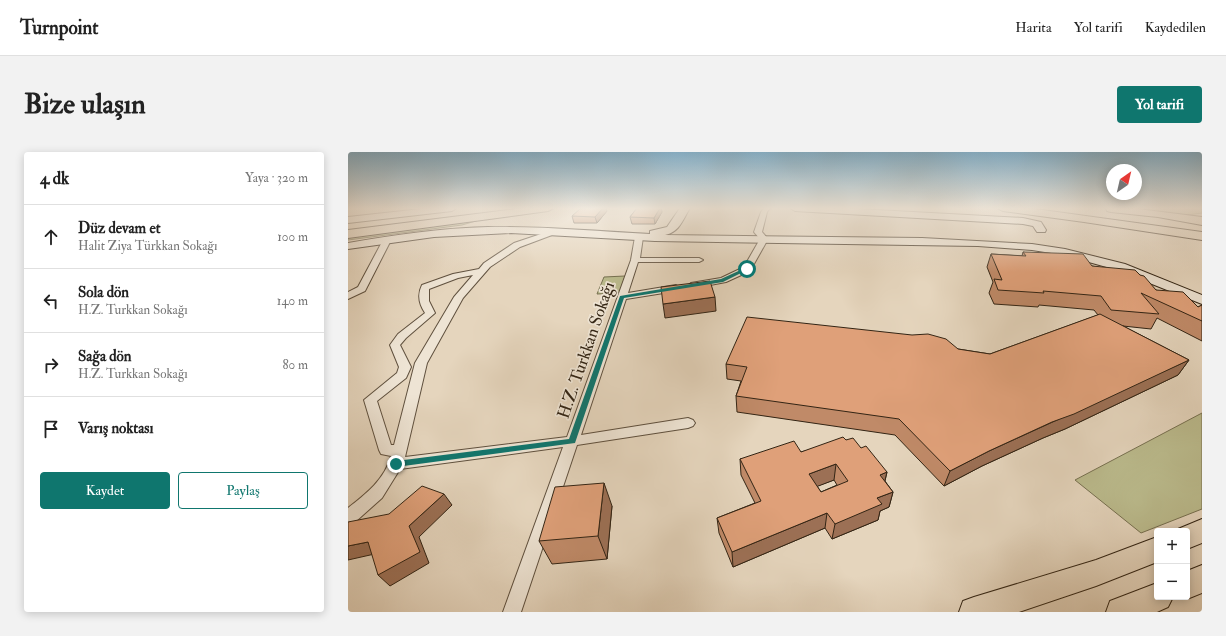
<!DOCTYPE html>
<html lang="tr">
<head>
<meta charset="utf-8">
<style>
  body { margin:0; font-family:"IM FELL Double Pica",serif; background:#f2f2f2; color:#222 }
  .controls { position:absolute; right:12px; bottom:12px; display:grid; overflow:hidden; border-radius:4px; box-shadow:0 2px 10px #0003 }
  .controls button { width:36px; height:36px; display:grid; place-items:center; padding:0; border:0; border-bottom:1px solid #e0e0e0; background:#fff; color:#222; font:20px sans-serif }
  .compass { position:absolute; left:758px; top:12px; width:36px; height:36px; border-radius:50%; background:#fff; box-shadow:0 2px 10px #0003; rotate:34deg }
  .stop { position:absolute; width:12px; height:12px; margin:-9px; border:3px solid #0f766e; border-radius:50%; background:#fff }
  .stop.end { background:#0f766e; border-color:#fff; box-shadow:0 1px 4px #0008 }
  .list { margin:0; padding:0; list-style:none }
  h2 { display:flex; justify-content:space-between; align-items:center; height:52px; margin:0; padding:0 16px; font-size:17px }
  h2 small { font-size:13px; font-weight:400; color:#767676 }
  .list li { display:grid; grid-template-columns:26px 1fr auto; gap:12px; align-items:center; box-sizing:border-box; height:64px; padding:0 16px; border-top:1px solid #e0e0e0 }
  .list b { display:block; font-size:15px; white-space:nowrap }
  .list p { margin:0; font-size:13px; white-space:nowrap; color:#767676 }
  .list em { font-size:13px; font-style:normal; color:#767676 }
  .actions { display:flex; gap:8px; padding:12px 16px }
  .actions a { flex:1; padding:9px 0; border:1px solid #0f766e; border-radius:4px; text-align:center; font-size:14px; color:#0f766e }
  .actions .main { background:#0f766e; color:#fff }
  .icon { flex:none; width:22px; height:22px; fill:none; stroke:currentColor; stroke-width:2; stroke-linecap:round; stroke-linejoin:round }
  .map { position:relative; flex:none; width:854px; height:460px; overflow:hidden; border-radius:4px }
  header { display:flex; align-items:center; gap:24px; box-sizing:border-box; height:56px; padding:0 20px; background:#fff; border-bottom:1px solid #e0e0e0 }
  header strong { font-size:19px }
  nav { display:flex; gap:22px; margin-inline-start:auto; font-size:14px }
  .intro { display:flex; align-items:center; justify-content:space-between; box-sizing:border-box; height:96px; padding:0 24px }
  h1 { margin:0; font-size:28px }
  .button { padding:10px 18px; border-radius:4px; background:#0f766e; color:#fff; font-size:14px; font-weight:700 }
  main { display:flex; gap:24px; padding:0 24px }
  aside { flex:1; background:#fff; border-radius:4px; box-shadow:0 2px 10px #0003 }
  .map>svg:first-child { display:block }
  .green { fill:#bbbb8d; stroke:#767050 }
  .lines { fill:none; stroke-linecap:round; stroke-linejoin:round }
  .minor-casing { stroke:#5f503e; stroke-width:2 }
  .secondary-casing { stroke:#322414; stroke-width:2 }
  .primary-casing { stroke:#322414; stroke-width:2 }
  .trunk-casing { stroke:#322414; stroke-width:2 }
  .minor { fill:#eee4d4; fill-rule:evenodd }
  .secondary { fill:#eee4d4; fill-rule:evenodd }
  .primary { fill:#e5d5bd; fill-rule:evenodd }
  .trunk { fill:#e5d5bd; fill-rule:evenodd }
  .wall { fill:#c08a68; stroke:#322414; fill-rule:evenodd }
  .shaded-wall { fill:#9c7055; stroke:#322414 }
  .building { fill:#dfa079; stroke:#322414; fill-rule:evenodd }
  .route { fill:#0f766e }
  .labels { text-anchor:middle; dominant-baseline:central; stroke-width:3.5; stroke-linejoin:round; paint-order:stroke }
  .street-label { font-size:17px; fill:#322414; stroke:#eee4d4 }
</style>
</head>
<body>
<header>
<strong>Turnpoint</strong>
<nav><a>Harita</a><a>Yol tarifi</a><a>Kaydedilen</a></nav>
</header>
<div class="intro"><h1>Bize ulaşın</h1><a class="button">Yol tarifi</a></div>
<main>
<aside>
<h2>4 dk<small>Yaya · 320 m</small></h2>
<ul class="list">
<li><svg class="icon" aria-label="ahead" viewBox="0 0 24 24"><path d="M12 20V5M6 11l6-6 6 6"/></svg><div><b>Düz devam et</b><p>Halit Ziya Türkkan Sokağı</p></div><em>100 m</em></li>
<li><svg class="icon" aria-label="left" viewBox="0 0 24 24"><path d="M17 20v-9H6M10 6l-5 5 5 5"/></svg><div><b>Sola dön</b><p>H.Z. Turkkan Sokağı</p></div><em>140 m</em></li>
<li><svg class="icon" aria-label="right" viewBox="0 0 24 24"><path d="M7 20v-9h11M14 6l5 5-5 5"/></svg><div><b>Sağa dön</b><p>H.Z. Turkkan Sokağı</p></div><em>80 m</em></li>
<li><svg class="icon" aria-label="arrive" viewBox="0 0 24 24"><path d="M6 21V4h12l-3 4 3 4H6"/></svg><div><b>Varış noktası</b></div></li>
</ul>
<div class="actions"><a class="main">Kaydet</a><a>Paylaş</a></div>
</aside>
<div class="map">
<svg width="854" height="460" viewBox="0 0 854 460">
  <rect width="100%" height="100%" fill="#e5d5bd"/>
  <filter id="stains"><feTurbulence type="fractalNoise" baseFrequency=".005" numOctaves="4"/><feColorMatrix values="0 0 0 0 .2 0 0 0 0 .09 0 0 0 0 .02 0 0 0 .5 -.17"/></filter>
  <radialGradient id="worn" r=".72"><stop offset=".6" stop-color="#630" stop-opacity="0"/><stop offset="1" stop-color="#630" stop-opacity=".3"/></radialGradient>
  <g class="green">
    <polygon points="775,56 854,56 854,61 839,63"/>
    <polygon points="138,66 114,73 0,88 0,85"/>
    <polygon points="277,124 272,141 249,142 256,125"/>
    <polygon points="854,261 854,357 793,381 727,328"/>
  </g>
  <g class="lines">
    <g class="minor-casing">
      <g id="minor">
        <polygon points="416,56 422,56 419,60 414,80 420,87 402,119 378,130 346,136 343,135 341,133 343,131 373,126 396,115 412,87 406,80 413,60"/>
        <path d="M 205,78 L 211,78 L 212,80 L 172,95 L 142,115 L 115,146 L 79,211 L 57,305 L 219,285 L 283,108 L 287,85 L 291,83 L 295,85 L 292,106 L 351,106 L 355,108 L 351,110 L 290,110 L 280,141 L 328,133 L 333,136 L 328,139 L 278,147 L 233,283 L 340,266 L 345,268 L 347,271 L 345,274 L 340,276 L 229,293 L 173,460 L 155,460 L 215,295 L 52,317 L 34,346 L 6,371 L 0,373 L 0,356 C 18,342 37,327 43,304 L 33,302 L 31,298 L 16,248 L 49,221 L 51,215 L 42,193 L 50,182 L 77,161 C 71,152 69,143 74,133 L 105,122 L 131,117 L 136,111 L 166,91 ZM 125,123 L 106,145 L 67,211 L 46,293 L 43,293 L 29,249 L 58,226 L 63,215 L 52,193 L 58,186 L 87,161 L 81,149 L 81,137 L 110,126 Z"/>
        <polygon points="35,88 41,88 42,90 17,139 0,147 0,140 10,135"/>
      </g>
    </g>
    <g class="secondary-casing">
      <g id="secondary">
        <polygon points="82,56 109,56 104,59 0,71 0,65"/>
        <path d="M 332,56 L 342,56 C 335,67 332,80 317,83 L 574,86 L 684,92 L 717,97 L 777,112 L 854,143 L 854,152 L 769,118 L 716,103 L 684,98 L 630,94 L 307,89 L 163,81 L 86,85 L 0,97 L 0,91 C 46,83 93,76 140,75 C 194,74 248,79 302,82 L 302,79 L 319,75 Z"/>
        <polygon points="442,56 492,56 675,66 693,70 698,78 697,80 689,80 685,74 675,72 447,59"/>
      </g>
    </g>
    <g class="primary-casing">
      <g id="primary">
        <polygon points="854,367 854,391 839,397 839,379 829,379 830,377"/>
        <polygon points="809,385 809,410 748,434 671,460 611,460 615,449 626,445 748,408"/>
        <polygon points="854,413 854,441 839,447 834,445 839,445 839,419"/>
        <polygon points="809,431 809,445 825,445 820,455 809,460 758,460 762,449"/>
      </g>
    </g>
    <g class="trunk-casing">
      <g id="trunk">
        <polygon points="176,56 206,56 200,59 0,86 0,78"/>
        <polygon points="649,56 680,56 854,80 854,88 736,70 655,59"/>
        <polygon points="758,56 782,56 854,65 854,73 810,65 763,60 759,59"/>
      </g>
    </g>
    <use href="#minor" class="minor"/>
    <use href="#secondary" class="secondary"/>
    <use href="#primary" class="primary"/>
    <use href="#trunk" class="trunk"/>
  </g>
  <g class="wall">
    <polygon points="289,56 313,56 314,60 307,72 284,72 282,65"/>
    <polygon points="259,59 249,71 226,71 224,64"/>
    <polygon points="675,100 744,114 792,123 808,138 850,155 854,153 854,189 809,166 803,177 775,174 841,208 830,223 717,277 695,286 634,314 596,334 547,283 389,260 388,244 393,229 379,227 378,212 610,197 642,202 750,163 746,158 691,153 690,155 646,152 641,141 645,130 639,115 643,102 674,104"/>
    <path d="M 498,288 L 513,296 L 539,320 L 537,329 L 545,340 L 541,355 L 532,359 L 530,368 L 484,387 L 477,376 L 385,415 L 371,381 L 369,366 L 407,351 L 393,323 L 392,307 L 453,300 ZM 486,328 L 489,333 L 473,340 L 469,334 Z"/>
    <polygon points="264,354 259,407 204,412 191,389"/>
  </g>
  <g class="shaded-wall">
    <polygon points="255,56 258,56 259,59 249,71 247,65"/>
    <polygon points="312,56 313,56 314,60 307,72 306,66"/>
    <polygon points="367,145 368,159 317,166 315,152"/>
    <polygon points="841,208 830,223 717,277 695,286 634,314 596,334 602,319 641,299"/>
    <polygon points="488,312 486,328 460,338 461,322"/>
    <polygon points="539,320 535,336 532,323"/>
    <polygon points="256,331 264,354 259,407 250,384"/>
    <polygon points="545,340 541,355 532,359 530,368 484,387 487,372 529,346"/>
    <polygon points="96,342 104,353 71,385 81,411 42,434 30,423 61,374"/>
    <polygon points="479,361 477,376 385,415 384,400"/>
    <polygon points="20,390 31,401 0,408 0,394"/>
  </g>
  <g class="building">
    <polygon points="233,56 255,56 247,65 224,64"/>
    <polygon points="289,56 312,56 306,66 282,65"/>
    <polygon points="675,100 735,102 744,114 787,118 792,123 796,124 808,138 835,140 850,155 854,153 854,169 793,141 811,162 763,158 753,144 695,139 696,141 650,138 646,127 654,128 643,102 678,104"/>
    <polygon points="362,129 367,145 315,152 313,135"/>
    <polygon points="752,162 841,208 726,262 704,270 641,299 602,319 551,267 388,244 399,215 378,212 399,165 564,183 580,182 598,187 610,197 642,202"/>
    <path d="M 495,285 L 498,288 L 505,286 L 513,296 L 518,294 L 539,320 L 532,323 L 545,340 L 529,346 L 534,352 L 487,372 L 479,361 L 384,400 L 369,366 L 413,349 L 392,307 L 446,289 L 453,300 ZM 488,312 L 500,329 L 473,340 L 461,322 Z"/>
    <polygon points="256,331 250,384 191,389 207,335"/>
    <polygon points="74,334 96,342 61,374 72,400 30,423 20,390 0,394 0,370 41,362"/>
  </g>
  <linearGradient id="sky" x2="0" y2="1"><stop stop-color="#87b6d2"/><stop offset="0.47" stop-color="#f3ece1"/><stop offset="1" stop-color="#f3ece1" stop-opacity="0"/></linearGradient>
  <rect width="854" height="120" fill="url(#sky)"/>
  <polygon class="route" points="397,116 401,117 375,130 276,146 227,291 48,315 46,314 45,312 48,309 221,287 272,144 373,127"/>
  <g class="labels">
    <g class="street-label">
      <text transform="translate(238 198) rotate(-71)">H.Z. Turkkan Sokağı</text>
    </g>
  </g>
  <rect width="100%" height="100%" filter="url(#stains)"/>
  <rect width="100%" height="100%" fill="url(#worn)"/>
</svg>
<div class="controls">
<button>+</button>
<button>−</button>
</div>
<svg class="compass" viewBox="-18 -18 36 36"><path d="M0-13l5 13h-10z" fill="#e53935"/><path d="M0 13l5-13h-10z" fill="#767676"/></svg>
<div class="stop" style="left:399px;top:117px"></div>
<div class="stop end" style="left:48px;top:312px"></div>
</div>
</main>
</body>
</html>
